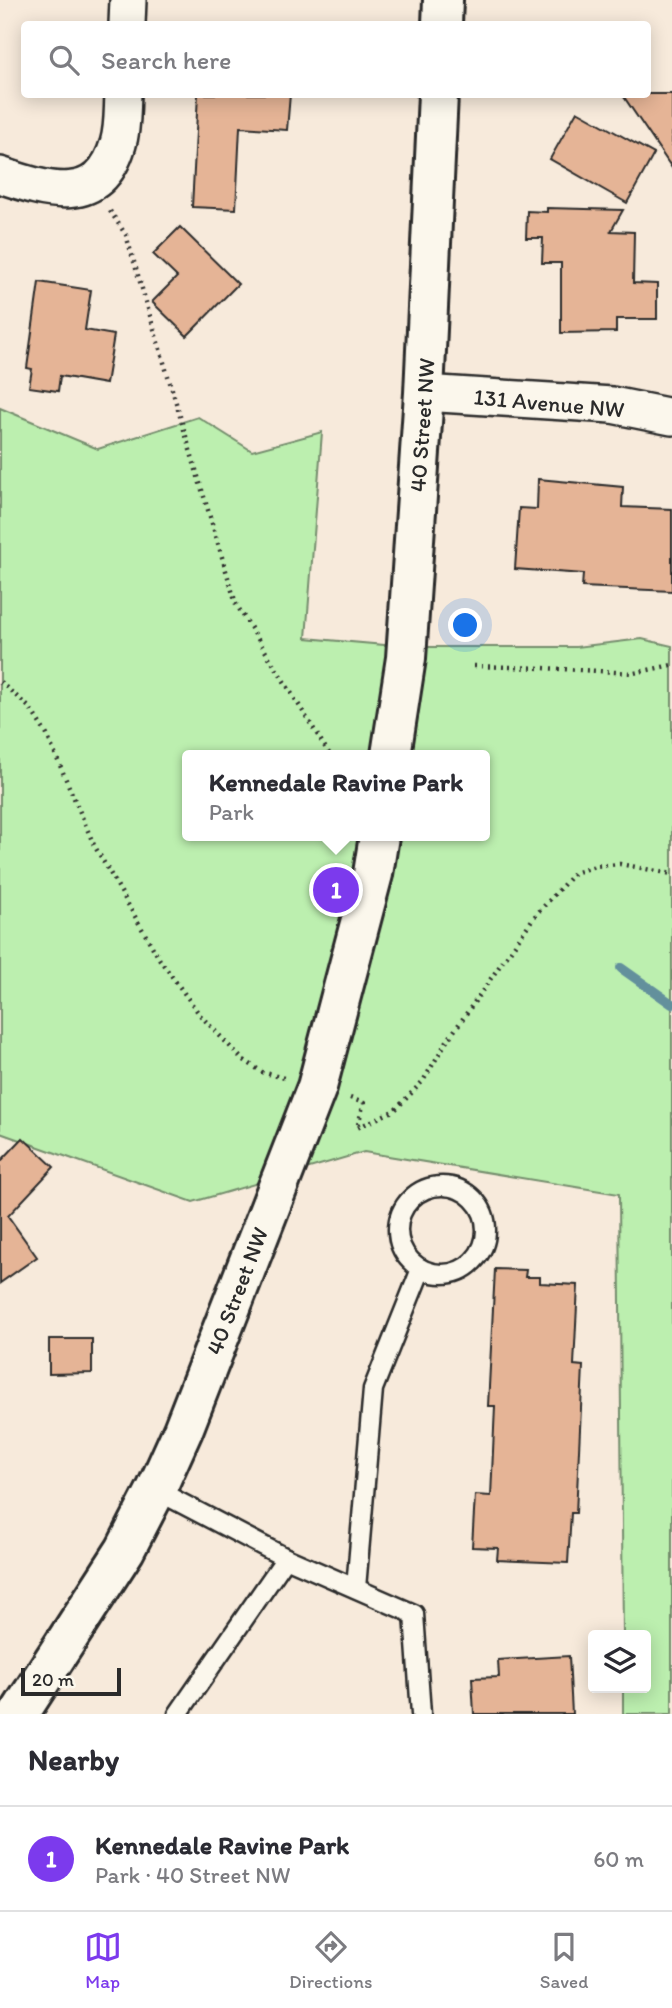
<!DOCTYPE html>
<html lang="en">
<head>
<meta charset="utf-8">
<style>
  body { margin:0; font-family:Itim,sans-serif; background:#f7f7f7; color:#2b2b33 }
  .controls { position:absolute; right:21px; bottom:21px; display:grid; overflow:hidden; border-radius:7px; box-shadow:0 4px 18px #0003 }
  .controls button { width:63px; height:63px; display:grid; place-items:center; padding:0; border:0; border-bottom:2px solid #e1e1e2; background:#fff; color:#2b2b33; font:35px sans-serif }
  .scale { position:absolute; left:21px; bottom:18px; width:100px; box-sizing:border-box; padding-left:7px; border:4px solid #2b2b2b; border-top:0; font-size:19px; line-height:24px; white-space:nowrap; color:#2b2b2b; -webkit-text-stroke:5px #fbf7ec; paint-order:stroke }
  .you { position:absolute; left:466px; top:626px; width:24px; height:24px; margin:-18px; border:5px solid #fff; border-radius:50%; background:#1a73e8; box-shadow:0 0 0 10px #1a73e833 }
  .badge { display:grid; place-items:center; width:46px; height:46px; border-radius:50%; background:#7c3aed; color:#fff; font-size:23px; font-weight:700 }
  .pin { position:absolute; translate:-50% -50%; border:4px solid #fff; box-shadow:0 2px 7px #0006 }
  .popup { position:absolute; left:182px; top:750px; width:308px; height:91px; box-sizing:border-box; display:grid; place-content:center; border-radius:7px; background:#fff; filter:drop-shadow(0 2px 5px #0005); font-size:23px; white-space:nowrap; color:#7c7c81 }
  .popup b { font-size:26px; color:#2b2b33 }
  .popup::after { content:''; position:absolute; left:50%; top:100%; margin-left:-14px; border:14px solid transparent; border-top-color:#fff }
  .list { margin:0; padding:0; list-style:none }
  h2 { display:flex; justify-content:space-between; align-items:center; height:91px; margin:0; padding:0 28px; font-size:30px }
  h2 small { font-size:23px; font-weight:400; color:#7c7c81 }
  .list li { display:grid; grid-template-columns:46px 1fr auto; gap:21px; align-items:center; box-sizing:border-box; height:105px; padding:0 28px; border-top:2px solid #e1e1e2 }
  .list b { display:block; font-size:26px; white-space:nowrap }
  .list p { margin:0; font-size:23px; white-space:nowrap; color:#7c7c81 }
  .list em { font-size:23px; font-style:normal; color:#7c7c81 }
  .icon { flex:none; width:38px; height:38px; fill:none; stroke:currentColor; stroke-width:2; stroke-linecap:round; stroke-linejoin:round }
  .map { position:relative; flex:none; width:672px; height:1714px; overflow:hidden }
  .search { position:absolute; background:#fff; box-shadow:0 4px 18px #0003; left:21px; right:21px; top:21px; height:77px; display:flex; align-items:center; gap:18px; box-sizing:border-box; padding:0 24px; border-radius:7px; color:#7c7c81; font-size:26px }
  .sheet { height:196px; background:#fff }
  nav { display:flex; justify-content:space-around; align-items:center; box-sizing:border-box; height:98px; border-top:2px solid #e1e1e2; background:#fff; font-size:19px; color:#7c7c81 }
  nav a { display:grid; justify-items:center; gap:4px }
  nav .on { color:#7c3aed }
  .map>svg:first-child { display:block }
  .green { fill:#bcefaf; stroke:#748d6d; stroke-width:2; fill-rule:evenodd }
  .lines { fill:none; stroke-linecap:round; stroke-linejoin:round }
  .stream { stroke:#63909c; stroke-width:10 }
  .building { fill:#e5b496; stroke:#2b2b2b; stroke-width:2 }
  .lane-casing { stroke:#2b2b2b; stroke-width:23 }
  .street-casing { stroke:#2b2b2b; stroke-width:40 }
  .secondary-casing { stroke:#2b2b2b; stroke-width:44 }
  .path { stroke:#2b2b2b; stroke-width:4.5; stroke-dasharray:2 5; stroke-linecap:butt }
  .lane { stroke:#fbf7ec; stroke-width:18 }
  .street { stroke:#fbf7ec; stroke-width:35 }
  .secondary { stroke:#fbf7ec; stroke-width:38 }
  .labels { text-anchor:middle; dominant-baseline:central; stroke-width:6; stroke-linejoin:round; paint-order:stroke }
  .street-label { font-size:23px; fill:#2b2b2b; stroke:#fbf7ec }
</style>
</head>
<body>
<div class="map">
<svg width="672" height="1714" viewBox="0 0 672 1714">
  <rect width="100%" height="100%" fill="#f7eadb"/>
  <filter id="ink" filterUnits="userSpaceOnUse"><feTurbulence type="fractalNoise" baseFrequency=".0143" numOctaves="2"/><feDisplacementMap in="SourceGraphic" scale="14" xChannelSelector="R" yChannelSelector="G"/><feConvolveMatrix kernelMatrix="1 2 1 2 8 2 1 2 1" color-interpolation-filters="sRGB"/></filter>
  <g filter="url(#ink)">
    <path class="green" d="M 0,408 L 98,449 L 198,417 L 252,451 L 322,432 L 306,638 L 407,647 L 576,647 L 642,639 L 672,646 L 672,1714 L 623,1714 L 623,1688 L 646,1688 L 646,1635 L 623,1635 L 619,1194 L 364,1152 L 193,1202 L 0,1133 ZM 187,755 L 485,755 L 485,836 L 187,836 Z"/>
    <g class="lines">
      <polyline class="stream" points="621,968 672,1004"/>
    </g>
    <g class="building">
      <polygon points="198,94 290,94 287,130 240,127 236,209 192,207"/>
      <polygon points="622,94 672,94 672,168"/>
      <polygon points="577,111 654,154 627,203 550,159"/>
      <polygon points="547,208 623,210 611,231 634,232 633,283 657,284 657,319 616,319 616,332 561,333 561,263 542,263 543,238 526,238 527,211 547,212"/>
      <polygon points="180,227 238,284 187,336 152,302 177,277 153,254"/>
      <polygon points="39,282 91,290 85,330 114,335 106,384 60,376 58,391 29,387 32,369 27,368"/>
      <polygon points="538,479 623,487 622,507 672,509 672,591 582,587 583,574 515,569 519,508 537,509"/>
      <polygon points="23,1138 54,1167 8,1216 37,1257 0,1283 0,1162"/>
      <polygon points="495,1269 526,1270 525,1277 540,1277 540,1283 578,1285 574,1365 583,1366 576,1513 571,1513 568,1563 497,1560 498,1548 472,1547 475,1495 491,1496 495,1406 488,1406"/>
      <polygon points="49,1339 92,1339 92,1373 49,1374"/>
      <polygon points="569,1656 572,1714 474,1714 472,1678 499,1677 498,1660"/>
    </g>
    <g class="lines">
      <g class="lane-casing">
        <g id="lane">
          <circle cx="442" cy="1230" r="44"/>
          <polyline points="156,1490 286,1558 414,1614 421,1714"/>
          <polyline points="356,1588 373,1389 421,1269"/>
          <polyline points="178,1714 286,1558"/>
        </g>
      </g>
      <g class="street-casing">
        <g id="street">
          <polyline points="127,24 128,0"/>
          <path d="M 0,175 C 48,191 99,208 118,144 C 123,128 122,111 123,94"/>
          <polyline points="424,393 612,405 672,417"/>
        </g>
      </g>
      <g class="secondary-casing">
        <g id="secondary">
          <polyline points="442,24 443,0"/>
          <polyline points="391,755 406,658 424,393 438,94"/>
          <polyline points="19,1714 125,1550 156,1490 183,1430 317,1087 373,874 379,836"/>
        </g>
      </g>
      <g class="path">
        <polyline points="110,211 126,235 236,604 330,755"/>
        <polyline points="474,666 543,668 634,673 672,665"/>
        <polyline points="0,682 30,708 47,735 94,845 160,960 200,1015 241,1058 262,1072 284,1078"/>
        <polyline points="350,1098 364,1103 357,1128 395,1110 423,1081 445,1044 534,917 574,873 595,866 620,864 672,874"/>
      </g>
      <use href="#lane" class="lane"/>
      <use href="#street" class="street"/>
      <use href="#secondary" class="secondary"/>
    </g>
  </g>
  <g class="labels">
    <g class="street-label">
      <text transform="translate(549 403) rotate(5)">131 Avenue NW</text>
      <text transform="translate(422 425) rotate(-86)">40 Street NW</text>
      <text transform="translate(237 1291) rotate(-69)">40 Street NW</text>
    </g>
  </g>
</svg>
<div class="controls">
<button><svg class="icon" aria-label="layers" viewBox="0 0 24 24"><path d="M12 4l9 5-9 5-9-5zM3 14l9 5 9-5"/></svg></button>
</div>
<div class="scale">20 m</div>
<div class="you"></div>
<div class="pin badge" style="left:336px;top:890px">1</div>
<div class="popup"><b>Kennedale Ravine Park</b>Park</div>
<div class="search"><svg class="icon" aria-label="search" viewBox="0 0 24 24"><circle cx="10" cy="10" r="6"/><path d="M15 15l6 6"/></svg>Search here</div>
</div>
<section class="sheet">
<h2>Nearby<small></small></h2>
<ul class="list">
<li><span class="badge">1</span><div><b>Kennedale Ravine Park</b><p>Park · 40 Street NW</p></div><em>60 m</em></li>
</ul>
</section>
<nav>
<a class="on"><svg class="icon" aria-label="map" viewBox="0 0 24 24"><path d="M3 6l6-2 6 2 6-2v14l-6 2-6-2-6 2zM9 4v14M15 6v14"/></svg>Map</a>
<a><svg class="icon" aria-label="directions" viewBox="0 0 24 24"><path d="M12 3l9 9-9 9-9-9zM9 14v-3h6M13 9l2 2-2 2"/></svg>Directions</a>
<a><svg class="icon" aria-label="saved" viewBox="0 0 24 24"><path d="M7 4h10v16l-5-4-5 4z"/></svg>Saved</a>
</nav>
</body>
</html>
